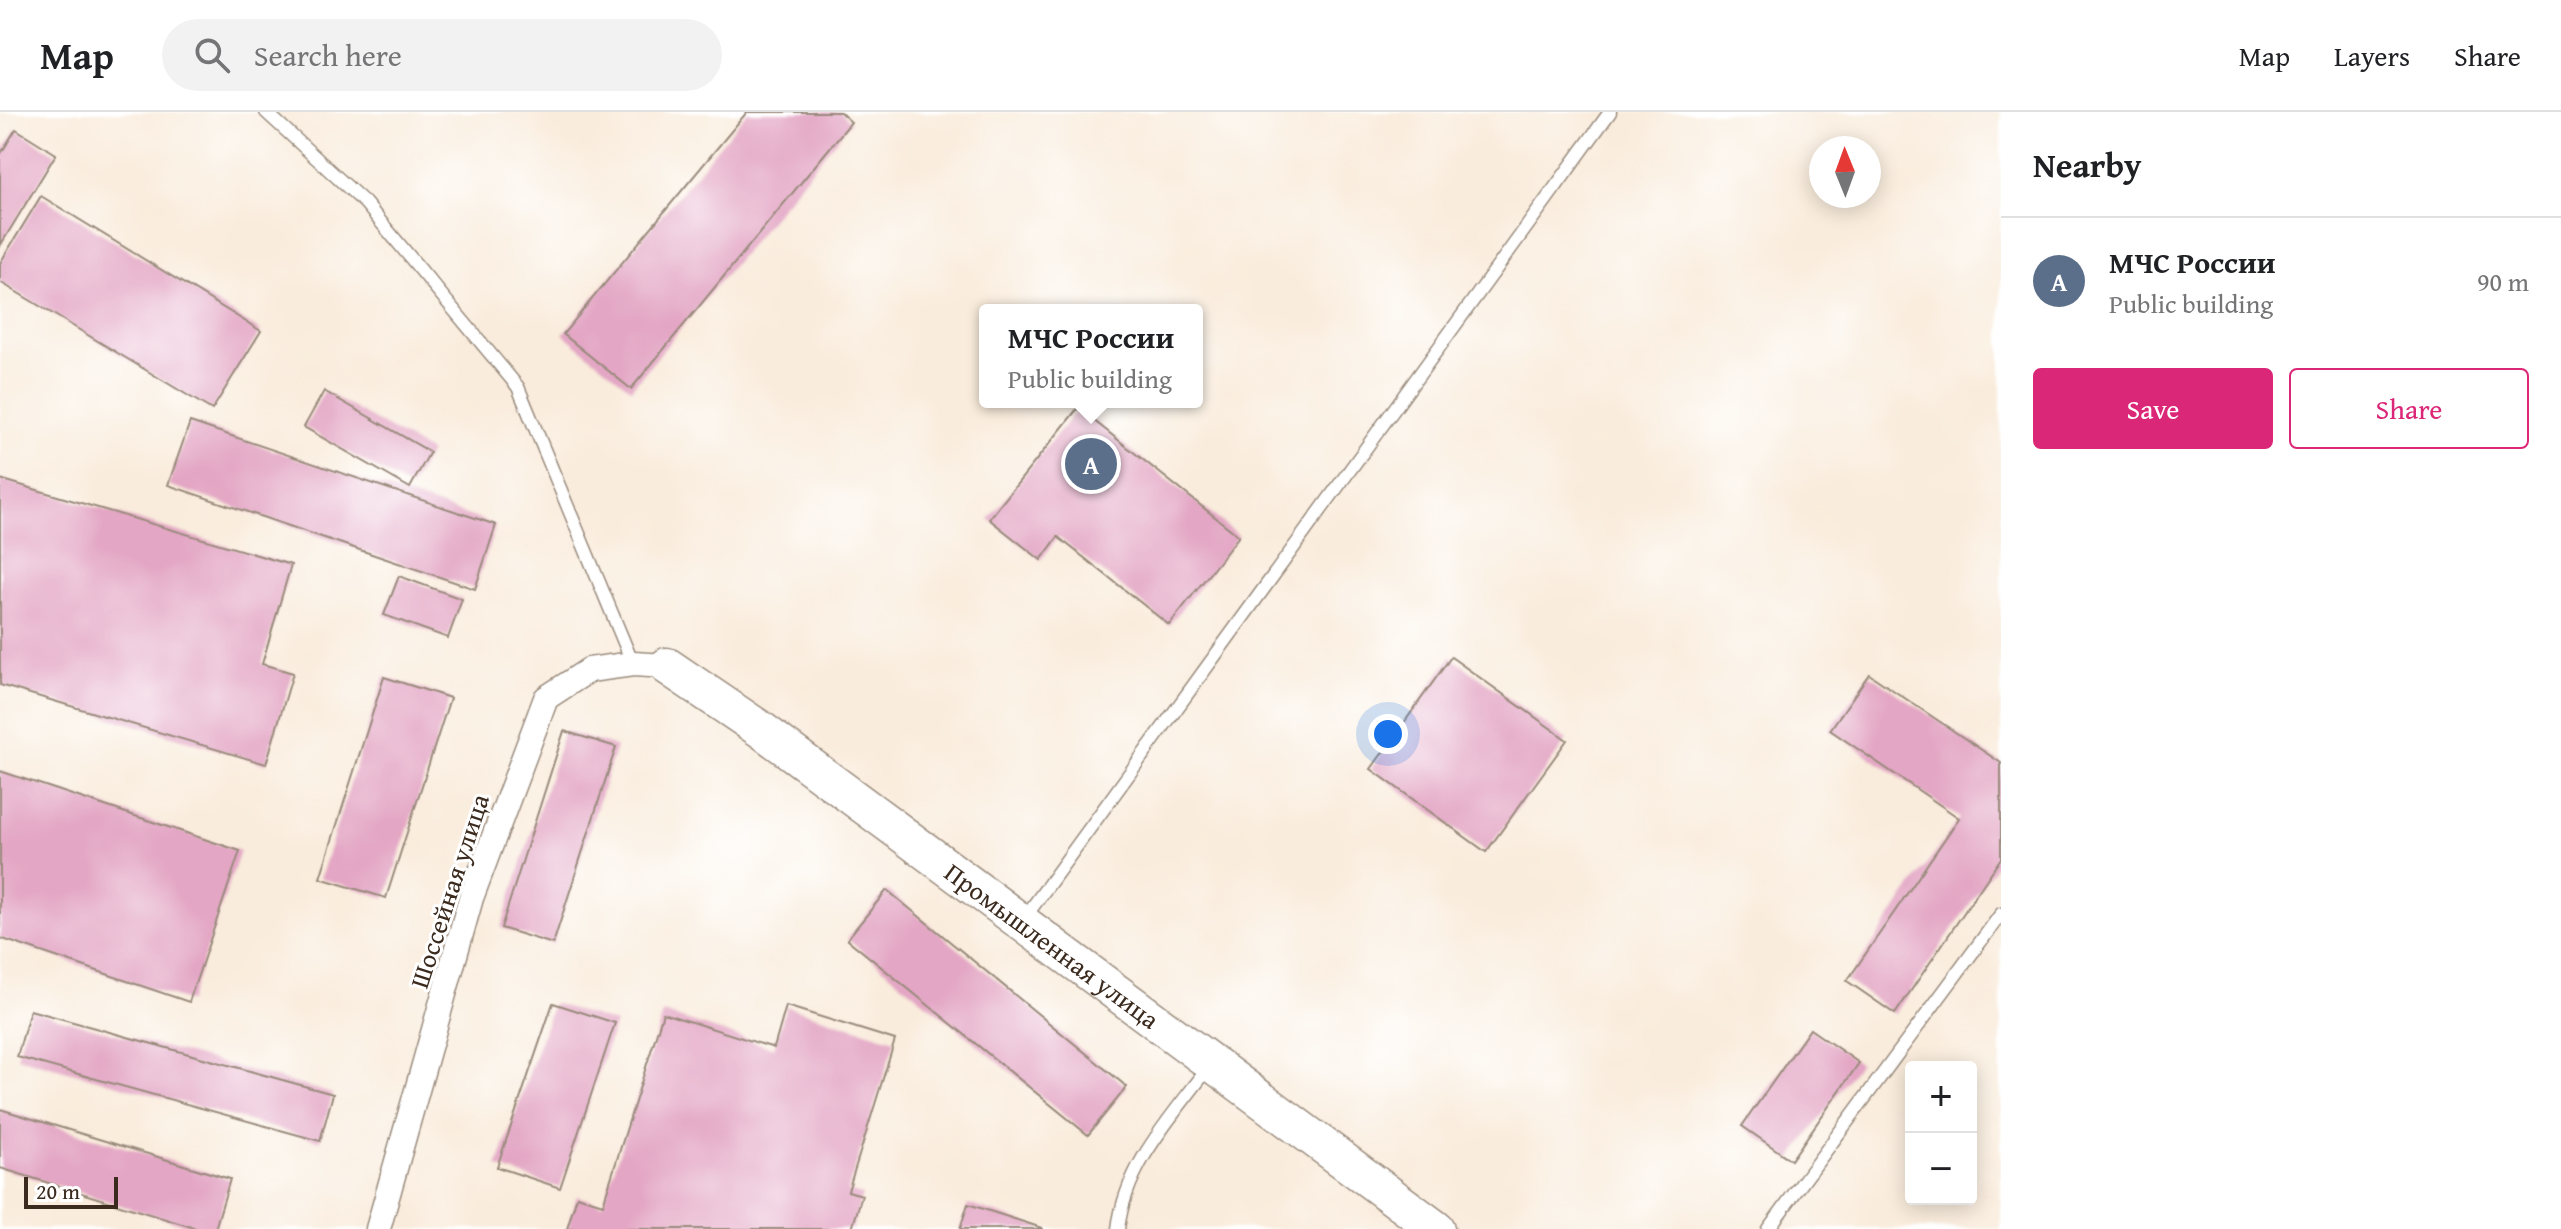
<!DOCTYPE html>
<html lang="en">
<head>
<meta charset="utf-8">
<style>
  body { margin:0; font-family:"Gentium Book Plus",serif; background:#f2f2f2; color:#202124 }
  .controls { position:absolute; right:24px; bottom:24px; display:grid; overflow:hidden; border-radius:8px; box-shadow:0 4px 20px #0003 }
  .controls button { width:72px; height:72px; display:grid; place-items:center; padding:0; border:0; border-bottom:2px solid #e0e0e0; background:#fff; color:#202124; font:40px sans-serif }
  .compass { position:absolute; left:1809px; top:24px; width:72px; height:72px; border-radius:50%; background:#fff; box-shadow:0 4px 20px #0003; rotate:359deg }
  .scale { position:absolute; left:24px; bottom:20px; width:94px; box-sizing:border-box; padding-left:8px; border:4px solid #3b2a1e; border-top:0; font-size:22px; line-height:28px; white-space:nowrap; color:#3b2a1e; -webkit-text-stroke:6px #fff; paint-order:stroke }
  .you { position:absolute; left:1388px; top:622px; width:28px; height:28px; margin:-20px; border:6px solid #fff; border-radius:50%; background:#1a73e8; box-shadow:0 0 0 12px #1a73e833 }
  .badge { display:grid; place-items:center; width:52px; height:52px; border-radius:50%; background:#db2777; color:#fff; font-size:26px; font-weight:700 }
  .pin { position:absolute; translate:-50% -50%; border:4px solid #fff; box-shadow:0 2px 8px #0006 }
  .popup { position:absolute; left:979px; top:192px; width:224px; height:104px; box-sizing:border-box; display:grid; place-content:center; border-radius:8px; background:#fff; filter:drop-shadow(0 2px 6px #0005); font-size:26px; white-space:nowrap; color:#757577 }
  .popup b { font-size:30px; color:#202124 }
  .popup::after { content:''; position:absolute; left:50%; top:100%; margin-left:-16px; border:16px solid transparent; border-top-color:#fff }
  .list { margin:0; padding:0; list-style:none }
  h2 { display:flex; justify-content:space-between; align-items:center; height:104px; margin:0; padding:0 32px; font-size:34px }
  h2 small { font-size:26px; font-weight:400; color:#757577 }
  .list li { display:grid; grid-template-columns:52px 1fr auto; gap:24px; align-items:center; box-sizing:border-box; height:128px; padding:0 32px; border-top:2px solid #e0e0e0 }
  .list b { display:block; font-size:30px; white-space:nowrap }
  .list p { margin:0; font-size:26px; white-space:nowrap; color:#757577 }
  .list em { font-size:26px; font-style:normal; color:#757577 }
  .actions { display:flex; gap:16px; padding:24px 32px }
  .actions a { flex:1; padding:18px 0; border:2px solid #db2777; border-radius:8px; text-align:center; font-size:28px; color:#db2777 }
  .actions .main { background:#db2777; color:#fff }
  .icon { flex:none; width:44px; height:44px; fill:none; stroke:currentColor; stroke-width:2; stroke-linecap:round; stroke-linejoin:round }
  .map { position:relative; flex:none; width:2001px; height:1117px; overflow:hidden }
  header { display:flex; align-items:center; gap:48px; box-sizing:border-box; height:112px; padding:0 40px; background:#fff; border-bottom:2px solid #e0e0e0 }
  header strong { font-size:38px }
  nav { display:flex; gap:44px; margin-inline-start:auto; font-size:28px }
  .search { width:560px; height:72px; background:#f2f2f2; display:flex; align-items:center; gap:20px; box-sizing:border-box; padding:0 28px; border-radius:44px; color:#757577; font-size:30px }
  main { display:flex }
  aside { flex:1; background:#fff }
  .map>svg:first-child { display:block }
  .building { fill:#e3a6c4 }
  .lines { fill:none; stroke-linecap:round; stroke-linejoin:round }
  .lane-casing { stroke:#9a8b7d; stroke-width:15 }
  .street-casing { stroke:#9a8b7d; stroke-width:27 }
  .secondary-casing { stroke:#9a8b7d; stroke-width:39 }
  .lane { stroke:#fff; stroke-width:12 }
  .street { stroke:#fff; stroke-width:24 }
  .secondary { stroke:#fff; stroke-width:36 }
  .labels { text-anchor:middle; dominant-baseline:central; stroke-width:6; stroke-linejoin:round; paint-order:stroke }
  .street-label { font-size:26px; fill:#3b2a1e; stroke:#fff }
</style>
</head>
<body>
<header>
<strong>Map</strong>
<div class="search"><svg class="icon" aria-label="search" viewBox="0 0 24 24"><circle cx="10" cy="10" r="6"/><path d="M15 15l6 6"/></svg>Search here</div>
<nav><a>Map</a><a>Layers</a><a>Share</a></nav>
</header>
<main>
<div class="map">
<svg width="2001" height="1117" viewBox="0 0 2001 1117">
  <rect width="100%" height="100%" fill="#fff"/>
  <filter id="ink" filterUnits="userSpaceOnUse"><feTurbulence type="fractalNoise" baseFrequency=".0125" numOctaves="2"/><feDisplacementMap in="SourceGraphic" scale="16" xChannelSelector="R" yChannelSelector="G"/><feConvolveMatrix kernelMatrix="1 2 1 2 8 2 1 2 1" color-interpolation-filters="sRGB"/></filter>
  <filter id="wash" filterUnits="userSpaceOnUse"><feTurbulence type="fractalNoise" baseFrequency=".006" numOctaves="4" result="noise"/><feDisplacementMap in="SourceGraphic" scale="32" xChannelSelector="R" yChannelSelector="G"/><feGaussianBlur stdDeviation="1.8" result="paint"/><feColorMatrix in="noise" values="0 0 0 0 0 0 0 0 0 0 0 0 0 0 0 0 0 1.4 0 .05"/><feComposite in="paint" operator="in"/></filter>
  <g filter="url(#wash)">
    <rect width="100%" height="100%" fill="#f9ecdc"/>
    <g id="blocks">
      <g class="building">
        <polygon points="747,0 840,0 851,10 631,277 563,222"/>
        <polygon points="16,17 56,42 0,134 0,43"/>
        <polygon points="41,84 261,219 212,298 0,170 0,151"/>
        <polygon points="324,279 430,340 410,376 304,315"/>
        <polygon points="1078,296 1239,424 1169,513 1058,425 1041,448 989,407"/>
        <polygon points="190,310 496,413 475,477 168,373"/>
        <polygon points="0,367 291,453 262,552 293,561 266,652 0,573"/>
        <polygon points="399,464 462,487 448,526 384,503"/>
        <polygon points="1451,545 1567,628 1486,740 1371,657"/>
        <polygon points="1869,562 2001,651 2001,746 1895,902 1847,869 1959,706 1830,618"/>
        <polygon points="384,565 450,586 386,786 320,766"/>
        <polygon points="564,619 616,635 553,832 501,816"/>
        <polygon points="0,659 240,739 189,890 0,826"/>
        <polygon points="887,778 1127,975 1088,1023 847,827"/>
        <polygon points="553,891 615,911 560,1076 497,1055"/>
        <polygon points="786,894 895,928 848,1079 862,1083 852,1117 567,1117 577,1084 603,1092 663,901 774,936"/>
        <polygon points="30,898 333,982 320,1029 17,945"/>
        <polygon points="1810,917 1859,951 1791,1048 1742,1014"/>
        <polygon points="0,997 230,1067 215,1117 198,1117 0,1056"/>
        <polygon points="968,1092 1042,1116 1042,1117 960,1117"/>
      </g>
    </g>
  </g>
  <g filter="url(#ink)">
    <use href="#blocks" fill-opacity="0" stroke="#9a8b7d" stroke-width="2"/>
    <g class="lines">
      <g class="lane-casing">
        <g id="lane">
          <polyline points="266,0 365,91 518,275 633,552"/>
          <polyline points="1023,808 1610,0"/>
          <path d="M 1118,1117 C 1126,1052 1171,1006 1209,955"/>
          <polyline points="1768,1117 2001,802"/>
        </g>
      </g>
      <g class="street-casing">
        <polyline id="street" points="378,1117 471,786 546,586 589,558 633,552 667,554"/>
      </g>
      <g class="secondary-casing">
        <g id="secondary">
          <path id="s1" d="M 667,554 L 763,619 L 1436,1117"/>
        </g>
      </g>
      <use href="#lane" class="lane"/>
      <use href="#street" class="street"/>
      <use href="#secondary" class="secondary"/>
    </g>
  </g>
  <g class="labels">
    <g class="street-label">
      <text transform="translate(449 779) rotate(-72)">Шоссейная улица</text>
      <text stroke="none"><textPath href="#s1" startOffset="476">Промышленная улица</textPath></text>
    </g>
  </g>
</svg>
<div class="controls">
<button>+</button>
<button>−</button>
</div>
<svg class="compass" viewBox="-18 -18 36 36"><path d="M0-13l5 13h-10z" fill="#e53935"/><path d="M0 13l5-13h-10z" fill="#757577"/></svg>
<div class="scale">20 m</div>
<div class="you"></div>
<div class="pin badge" style="left:1091px;top:352px;background:#5c6f8a">A</div>
<div class="popup"><b>МЧС России</b>Public building</div>
</div>
<aside>
<h2>Nearby<small></small></h2>
<ul class="list">
<li><span class="badge" style="background:#5c6f8a">A</span><div><b>МЧС России</b><p>Public building</p></div><em>90 m</em></li>
</ul>
<div class="actions"><a class="main">Save</a><a>Share</a></div>
</aside>
</main>
</body>
</html>
